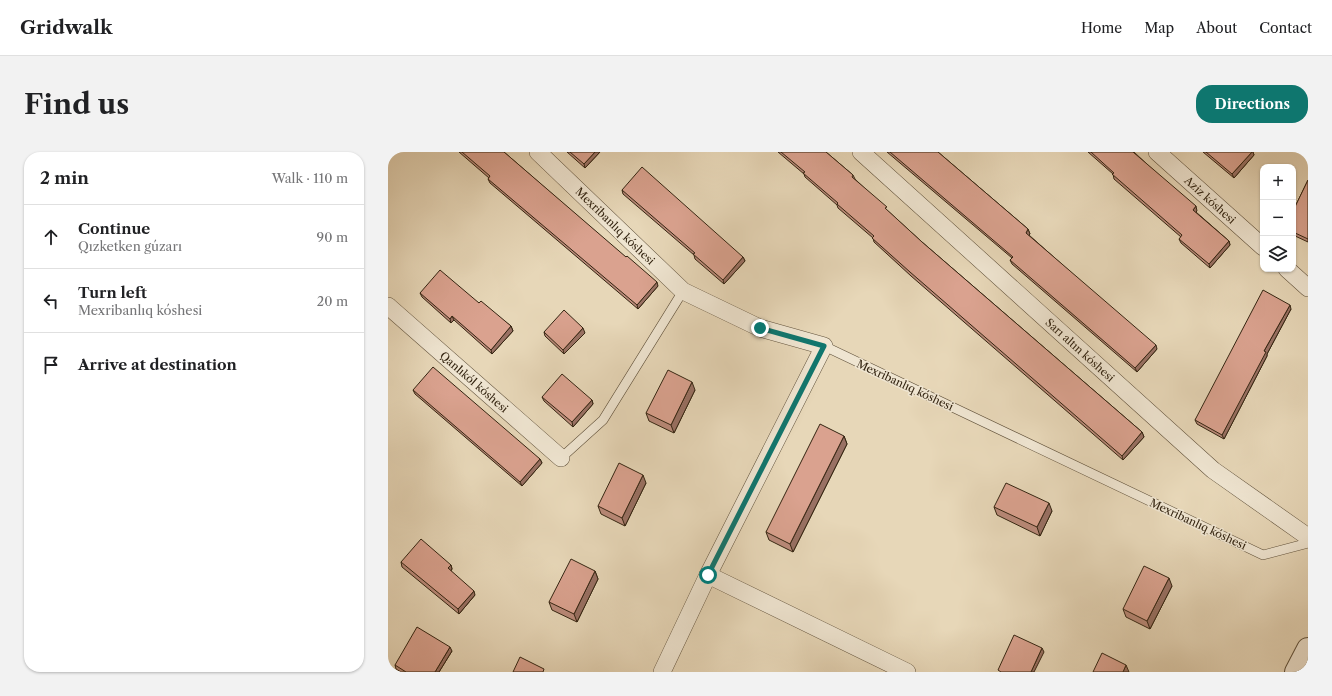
<!DOCTYPE html>
<html lang="en">
<head>
<meta charset="utf-8">
<style>
  body { margin:0; font-family:"Libre Caslon Text",serif; background:#f2f2f2; color:#202124 }
  .controls { position:absolute; right:12px; top:12px; display:grid; overflow:hidden; border-radius:8px; box-shadow:0 1px 3px #0004 }
  .controls button { width:36px; height:36px; display:grid; place-items:center; padding:0; border:0; border-bottom:1px solid #e0e0e0; background:#fff; color:#202124; font:20px sans-serif }
  .stop { position:absolute; width:12px; height:12px; margin:-9px; border:3px solid #0f766e; border-radius:50%; background:#fff }
  .stop.end { background:#0f766e; border-color:#fff; box-shadow:0 1px 4px #0008 }
  .list { margin:0; padding:0; list-style:none }
  h2 { display:flex; justify-content:space-between; align-items:center; height:52px; margin:0; padding:0 16px; font-size:17px }
  h2 small { font-size:13px; font-weight:400; color:#757577 }
  .list li { display:grid; grid-template-columns:26px 1fr auto; gap:12px; align-items:center; box-sizing:border-box; height:64px; padding:0 16px; border-top:1px solid #e0e0e0 }
  .list b { display:block; font-size:15px; white-space:nowrap }
  .list p { margin:0; font-size:13px; white-space:nowrap; color:#757577 }
  .list em { font-size:13px; font-style:normal; color:#757577 }
  .icon { flex:none; width:22px; height:22px; fill:none; stroke:currentColor; stroke-width:2; stroke-linecap:round; stroke-linejoin:round }
  .map { position:relative; flex:none; width:920px; height:520px; overflow:hidden; border-radius:16px }
  header { display:flex; align-items:center; gap:24px; box-sizing:border-box; height:56px; padding:0 20px; background:#fff; border-bottom:1px solid #e0e0e0 }
  header strong { font-size:19px }
  nav { display:flex; gap:22px; margin-inline-start:auto; font-size:14px }
  .intro { display:flex; align-items:center; justify-content:space-between; box-sizing:border-box; height:96px; padding:0 24px }
  h1 { margin:0; font-size:28px }
  .button { padding:10px 18px; border-radius:16px; background:#0f766e; color:#fff; font-size:14px; font-weight:700 }
  main { display:flex; gap:24px; padding:0 24px }
  aside { flex:1; background:#fff; border-radius:16px; box-shadow:0 1px 3px #0004 }
  .map>svg:first-child { display:block }
  .lines { fill:none; stroke-linecap:round; stroke-linejoin:round }
  .service-casing { stroke:#61523c; stroke-width:10 }
  .minor-casing { stroke:#61523c; stroke-width:18 }
  .tertiary-casing { stroke:#61523c; stroke-width:24 }
  .service { stroke:#efe5d1; stroke-width:9 }
  .minor { stroke:#efe5d1; stroke-width:17 }
  .tertiary { stroke:#efe5d1; stroke-width:22 }
  .wall { fill:#bb8b7b; stroke:#342512 }
  .shaded-wall { fill:#997164; stroke:#342512 }
  .building { fill:#daa28f; stroke:#342512 }
  .route { stroke:#0f766e; stroke-width:5 }
  .labels { text-anchor:middle; dominant-baseline:central; stroke-width:3; stroke-linejoin:round; paint-order:stroke }
  .street-label { font-size:11px; fill:#342512; stroke:#efe5d1 }
</style>
</head>
<body>
<header>
<strong>Gridwalk</strong>
<nav><a>Home</a><a>Map</a><a>About</a><a>Contact</a></nav>
</header>
<div class="intro"><h1>Find us</h1><a class="button">Directions</a></div>
<main>
<aside>
<h2>2 min<small>Walk · 110 m</small></h2>
<ul class="list">
<li><svg class="icon" aria-label="ahead" viewBox="0 0 24 24"><path d="M12 20V5M6 11l6-6 6 6"/></svg><div><b>Continue</b><p>Qızketken gúzarı</p></div><em>90 m</em></li>
<li><svg class="icon" aria-label="left" viewBox="0 0 24 24"><path d="M17 20v-9H6M10 6l-5 5 5 5"/></svg><div><b>Turn left</b><p>Mexribanlıq kóshesi</p></div><em>20 m</em></li>
<li><svg class="icon" aria-label="arrive" viewBox="0 0 24 24"><path d="M6 21V4h12l-3 4 3 4H6"/></svg><div><b>Arrive at destination</b></div></li>
</ul>
</aside>
<div class="map">
<svg width="920" height="520" viewBox="0 0 920 520">
  <rect width="100%" height="100%" fill="#e7d7b8"/>
  <filter id="stains"><feTurbulence type="fractalNoise" baseFrequency=".005" numOctaves="4"/><feColorMatrix values="0 0 0 0 .2 0 0 0 0 .09 0 0 0 0 .02 0 0 0 .5 -.17"/></filter>
  <radialGradient id="worn" r=".72"><stop offset=".6" stop-color="#630" stop-opacity="0"/><stop offset="1" stop-color="#630" stop-opacity=".3"/></radialGradient>
  <g class="lines">
    <g class="service-casing">
      <g id="service">
        <polyline points="436,194 875,403 920,391"/>
        <polyline points="173,306 215,268 295,139"/>
      </g>
    </g>
    <g class="minor-casing">
      <g id="minor">
        <polyline points="150,0 295,139 372,176 436,194 320,423 274,520"/>
        <polyline points="473,0 825,318 920,385"/>
        <polyline points="769,0 875,95"/>
        <polyline points="899,117 920,136"/>
        <polyline points="0,154 173,306"/>
        <polyline points="320,423 519,520"/>
      </g>
    </g>
    <g class="tertiary-casing">
      <polyline id="tertiary" points="908,520 920,497"/>
    </g>
    <use href="#service" class="service"/>
    <use href="#minor" class="minor"/>
    <use href="#tertiary" class="tertiary"/>
  </g>
  <g class="wall">
    <polygon points="71,0 116,0 270,134 250,157 102,31 100,27 101,26"/>
    <polygon points="179,0 212,0 197,16"/>
    <polygon points="390,0 438,0 465,23 467,27 500,59 534,90 754,280 756,285 735,308 523,124 486,90 485,86 450,56 449,53 417,25 416,22"/>
    <polygon points="499,0 550,0 640,77 642,82 641,83 769,197 749,220 624,112 622,108 624,106"/>
    <polygon points="700,0 746,0 809,59 808,60 841,89 842,93 822,116 793,91 791,87 793,85 726,27 725,22"/>
    <polygon points="815,0 865,0 866,3 846,26"/>
    <polygon points="920,28 920,90 905,83 905,59"/>
    <polygon points="234,38 355,105 357,109 336,132 307,107 306,103 235,42"/>
    <polygon points="32,141 91,151 123,174 125,179 104,202 66,168 63,171 34,145"/>
    <polygon points="903,157 879,202 879,204 836,287 809,272 807,268"/>
    <polygon points="156,180 197,181 176,202 157,184"/>
    <polygon points="25,238 152,307 154,311 134,334 27,242"/>
    <polygon points="307,238 286,281 261,269 258,261"/>
    <polygon points="154,245 204,248 205,252 185,275 156,249"/>
    <polygon points="456,284 459,292 405,400 381,388 378,380"/>
    <polygon points="258,331 237,374 213,362 210,354"/>
    <polygon points="606,355 664,359 652,384 609,363"/>
    <polygon points="13,410 63,413 64,417 63,419 87,443 71,462 14,415"/>
    <polygon points="207,419 210,427 189,470 164,458 161,450"/>
    <polygon points="784,434 762,477 738,465 735,457"/>
    <polygon points="64,499 51,520 13,520 8,517 7,513"/>
  </g>
  <g class="shaded-wall">
    <polygon points="207,0 212,0 197,16 196,12"/>
    <polygon points="864,0 865,0 866,3 846,26 844,22"/>
    <polygon points="808,54 809,59 806,62 805,58"/>
    <polygon points="640,77 642,82 639,85 638,81"/>
    <polygon points="841,89 842,93 822,116 821,112"/>
    <polygon points="355,105 357,109 336,132 335,128"/>
    <polygon points="269,130 270,134 250,157 249,153"/>
    <polygon points="902,153 903,157 879,202 879,204 836,287 834,283 876,199"/>
    <polygon points="64,164 66,168 63,171 62,167"/>
    <polygon points="123,174 125,179 104,202 103,198"/>
    <polygon points="195,176 197,181 176,202 175,198"/>
    <polygon points="768,193 769,197 749,220 747,216"/>
    <polygon points="304,230 307,238 286,281 283,273"/>
    <polygon points="204,248 205,252 185,275 184,270"/>
    <polygon points="754,280 756,285 735,308 734,304"/>
    <polygon points="456,284 459,292 405,400 402,392"/>
    <polygon points="152,307 154,311 134,334 132,330"/>
    <polygon points="255,323 258,331 237,374 234,366"/>
    <polygon points="661,351 664,359 652,384 649,375"/>
    <polygon points="63,413 64,417 61,421 60,416"/>
    <polygon points="207,419 210,427 189,470 186,462"/>
    <polygon points="781,426 784,434 762,477 759,469"/>
    <polygon points="86,439 87,443 71,462 70,457"/>
    <polygon points="62,495 64,499 51,520 47,520"/>
    <polygon points="654,496 656,500 646,520 643,520"/>
    <polygon points="738,513 741,520 735,520"/>
  </g>
  <g class="building">
    <polygon points="74,0 116,0 238,105 239,104 269,130 249,153 100,27 102,24"/>
    <polygon points="182,0 207,0 196,12"/>
    <polygon points="393,0 438,0 465,23 464,25 499,55 497,56 534,90 754,280 734,304 522,120 484,86 486,84 449,52 450,51 415,21 417,20"/>
    <polygon points="502,0 550,0 640,77 638,81 768,193 747,216 622,108 625,105"/>
    <polygon points="703,0 745,0 808,54 805,58 841,89 821,112 791,87 794,83 724,22 726,21"/>
    <polygon points="818,0 864,0 844,22"/>
    <polygon points="254,15 355,105 335,128 305,102 307,101 234,38"/>
    <polygon points="920,28 920,87 905,80 905,59"/>
    <polygon points="52,118 91,151 93,149 123,174 103,198 64,164 62,167 32,141"/>
    <polygon points="875,138 902,153 876,199 878,200 834,283 807,268"/>
    <polygon points="176,158 195,176 175,198 156,180"/>
    <polygon points="45,215 152,307 132,330 25,238"/>
    <polygon points="280,218 304,230 283,273 258,261"/>
    <polygon points="174,222 204,248 184,270 154,245"/>
    <polygon points="432,272 456,284 402,392 378,380"/>
    <polygon points="231,311 255,323 234,366 210,354"/>
    <polygon points="618,331 661,351 649,375 606,355"/>
    <polygon points="33,387 63,413 60,416 86,439 70,457 13,410"/>
    <polygon points="183,407 207,419 186,462 161,450"/>
    <polygon points="756,414 781,426 759,469 735,457"/>
    <polygon points="29,475 62,495 47,520 18,520 7,513"/>
    <polygon points="626,483 654,496 643,520 613,520 610,518"/>
    <polygon points="714,501 738,513 735,520 705,520"/>
    <polygon points="132,505 156,517 155,520 125,520"/>
  </g>
  <g class="lines">
    <polyline class="route" points="320,423 436,194 372,176"/>
  </g>
  <g class="labels">
    <g class="street-label">
      <text transform="translate(822 48) rotate(42)">Aziz kóshesi</text>
      <text transform="translate(227 74) rotate(44)">Mexribanlıq kóshesi</text>
      <text transform="translate(692 198) rotate(42)">Sarı altın kóshesi</text>
      <text transform="translate(86 230) rotate(41)">Qanlıkól kóshesi</text>
      <text transform="translate(517 233) rotate(25)">Mexribanlıq kóshesi</text>
      <text transform="translate(810 372) rotate(25)">Mexribanlıq kóshesi</text>
    </g>
  </g>
  <rect width="100%" height="100%" filter="url(#stains)"/>
  <rect width="100%" height="100%" fill="url(#worn)"/>
</svg>
<div class="controls">
<button>+</button>
<button>−</button>
<button><svg class="icon" aria-label="layers" viewBox="0 0 24 24"><path d="M12 4l9 5-9 5-9-5zM3 14l9 5 9-5"/></svg></button>
</div>
<div class="stop" style="left:320px;top:423px"></div>
<div class="stop end" style="left:372px;top:176px"></div>
</div>
</main>
</body>
</html>
